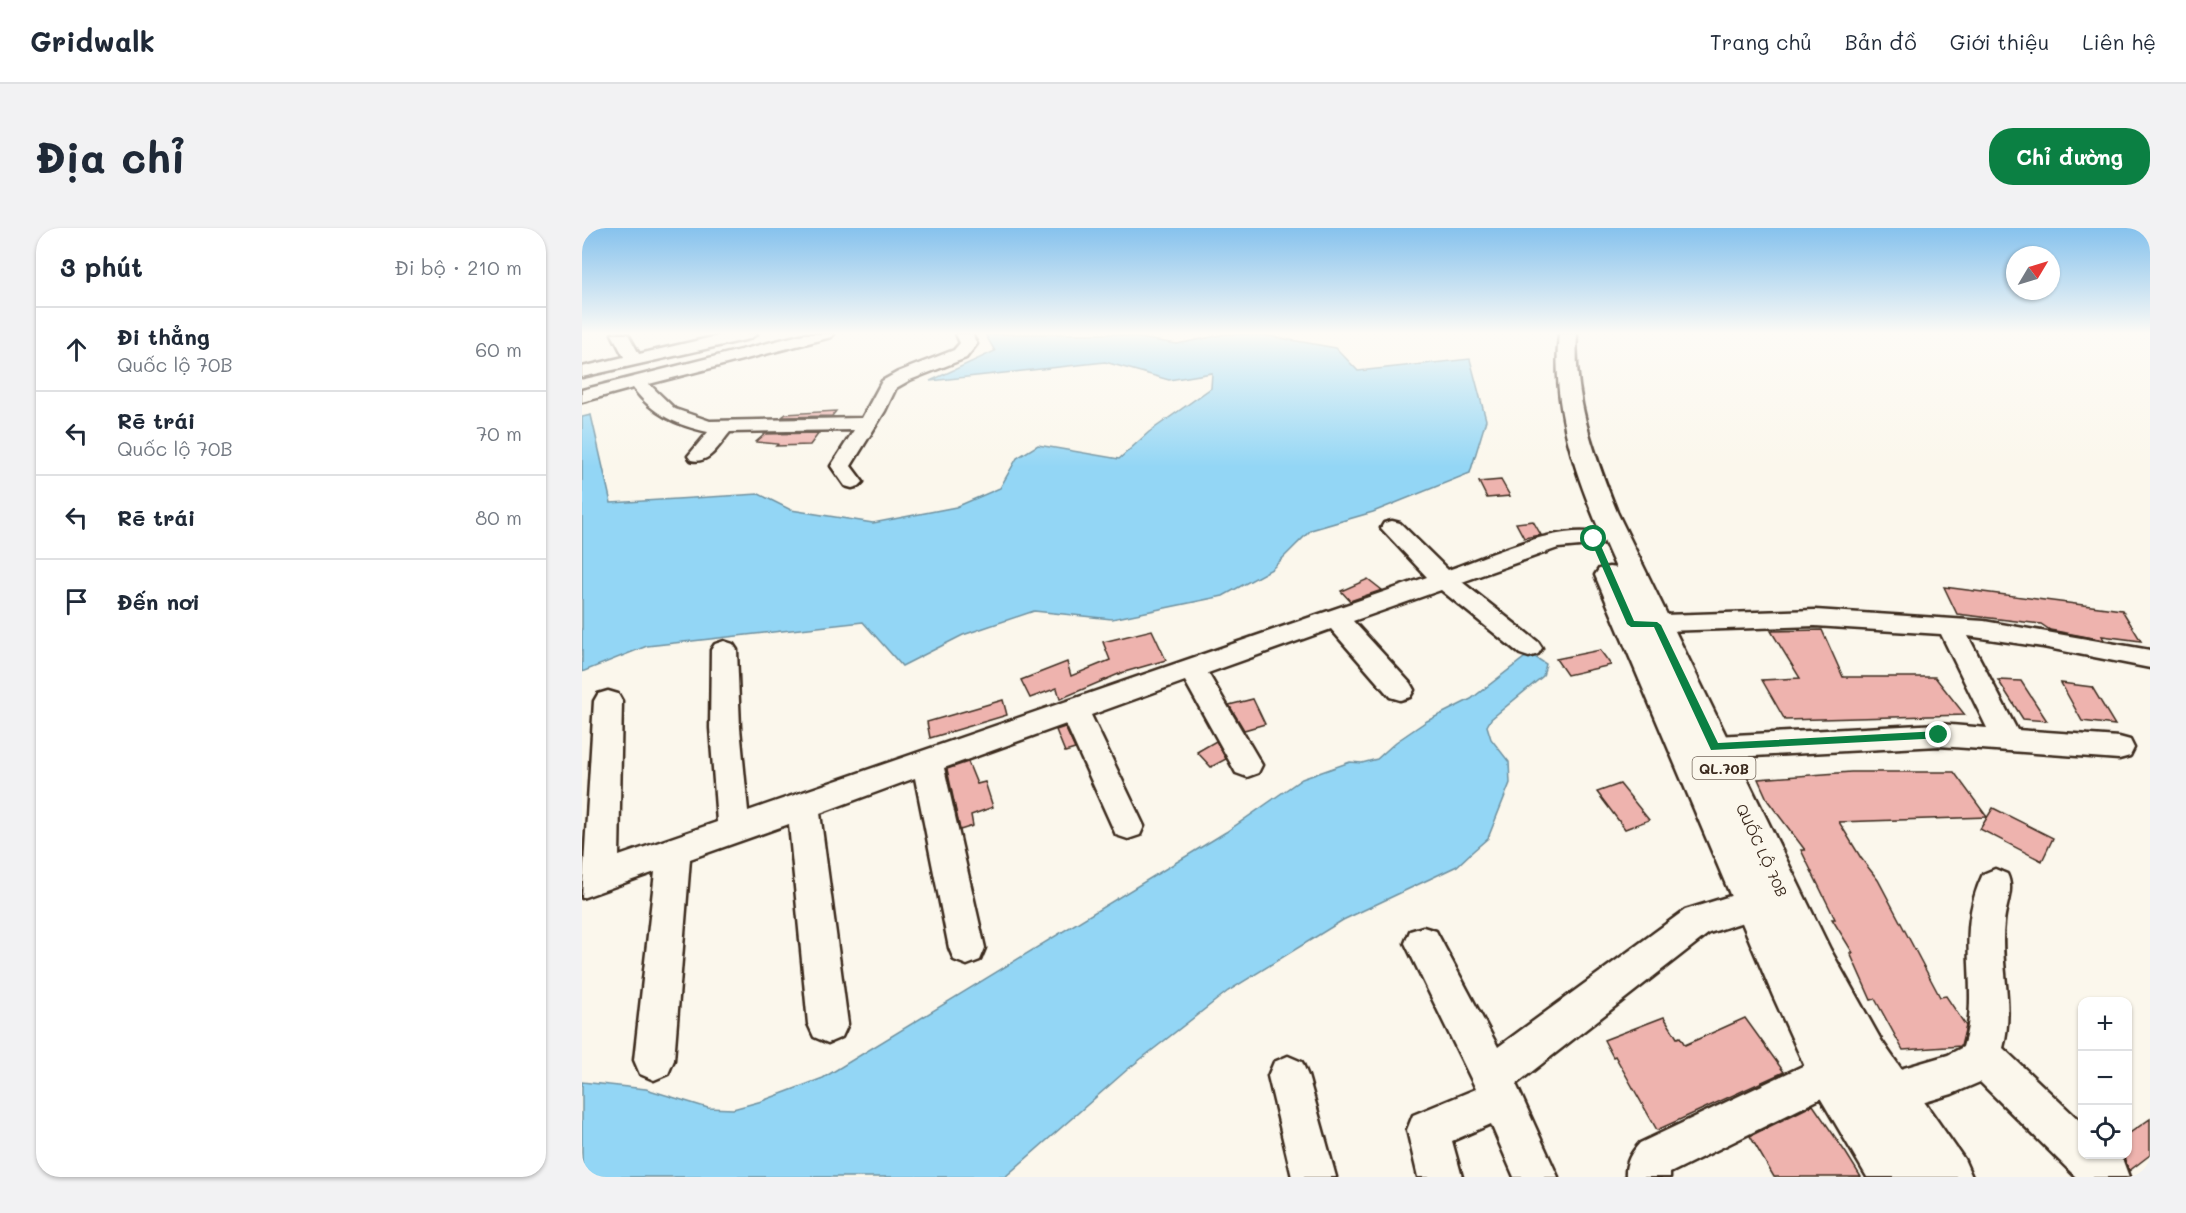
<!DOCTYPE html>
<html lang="vi">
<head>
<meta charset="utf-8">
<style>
  body { margin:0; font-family:Mali,sans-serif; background:#f2f2f3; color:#1f2937 }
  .controls { position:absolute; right:18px; bottom:18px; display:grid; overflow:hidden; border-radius:12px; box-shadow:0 2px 4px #0004 }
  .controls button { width:54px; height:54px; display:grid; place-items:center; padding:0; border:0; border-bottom:2px solid #e0e1e3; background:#fff; color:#1f2937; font:30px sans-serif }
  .compass { position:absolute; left:1424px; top:18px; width:54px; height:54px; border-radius:50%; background:#fff; box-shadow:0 2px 4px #0004; rotate:52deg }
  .stop { position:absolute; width:18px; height:18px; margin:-14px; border:4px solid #0b8043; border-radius:50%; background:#fff }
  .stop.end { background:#0b8043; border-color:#fff; box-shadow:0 2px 6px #0008 }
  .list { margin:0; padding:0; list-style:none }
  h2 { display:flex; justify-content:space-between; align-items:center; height:78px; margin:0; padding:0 24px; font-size:26px }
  h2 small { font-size:20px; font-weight:400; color:#747a83 }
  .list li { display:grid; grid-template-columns:39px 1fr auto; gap:18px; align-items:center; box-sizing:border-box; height:84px; padding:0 24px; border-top:2px solid #e0e1e3 }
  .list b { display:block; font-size:22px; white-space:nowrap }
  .list p { margin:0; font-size:20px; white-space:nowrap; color:#747a83 }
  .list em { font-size:20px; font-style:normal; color:#747a83 }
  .icon { flex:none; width:33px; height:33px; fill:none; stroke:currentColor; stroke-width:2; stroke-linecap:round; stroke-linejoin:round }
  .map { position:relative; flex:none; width:1568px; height:949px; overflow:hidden; border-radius:24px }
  header { display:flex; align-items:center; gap:36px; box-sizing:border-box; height:84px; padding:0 30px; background:#fff; border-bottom:2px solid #e0e1e3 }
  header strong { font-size:28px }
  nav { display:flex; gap:33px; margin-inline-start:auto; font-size:21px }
  .intro { display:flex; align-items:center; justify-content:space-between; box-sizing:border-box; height:144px; padding:0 36px }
  h1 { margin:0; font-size:42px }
  .button { padding:15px 27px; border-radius:24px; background:#0b8043; color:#fff; font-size:21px; font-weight:700 }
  main { display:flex; gap:36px; padding:0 36px }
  aside { flex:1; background:#fff; border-radius:24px; box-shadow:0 2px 4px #0004 }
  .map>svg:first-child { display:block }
  .water { fill:#93d6f5; stroke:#70919f; stroke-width:1.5 }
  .building { fill:#eeb3ae; stroke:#3b2a1e; stroke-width:1.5 }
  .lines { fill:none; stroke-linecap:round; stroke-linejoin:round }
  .minor-casing { stroke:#3b2a1e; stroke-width:5 }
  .major-casing { stroke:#3b2a1e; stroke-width:5 }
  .minor { fill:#fbf7ec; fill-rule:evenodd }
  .major { fill:#fbf7ec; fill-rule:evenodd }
  .route { fill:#0b8043 }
  .labels { text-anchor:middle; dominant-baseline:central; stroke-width:4.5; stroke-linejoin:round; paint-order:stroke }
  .shield { fill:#fbf7ec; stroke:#75685c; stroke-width:1.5 }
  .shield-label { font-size:14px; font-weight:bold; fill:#3b2a1e }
  .street-label { font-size:15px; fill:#3b2a1e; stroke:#fbf7ec }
</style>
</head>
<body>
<header>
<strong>Gridwalk</strong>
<nav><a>Trang chủ</a><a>Bản đồ</a><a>Giới thiệu</a><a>Liên hệ</a></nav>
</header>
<div class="intro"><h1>Địa chỉ</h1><a class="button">Chỉ đường</a></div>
<main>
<aside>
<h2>3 phút<small>Đi bộ · 210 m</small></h2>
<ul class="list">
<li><svg class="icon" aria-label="ahead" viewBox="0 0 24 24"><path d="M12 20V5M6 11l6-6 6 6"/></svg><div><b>Đi thẳng</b><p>Quốc lộ 70B</p></div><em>60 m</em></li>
<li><svg class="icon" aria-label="left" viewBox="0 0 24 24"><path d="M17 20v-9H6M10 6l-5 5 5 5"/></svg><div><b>Rẽ trái</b><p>Quốc lộ 70B</p></div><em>70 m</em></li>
<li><svg class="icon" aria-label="left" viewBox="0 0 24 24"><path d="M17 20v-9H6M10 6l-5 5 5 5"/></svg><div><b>Rẽ trái</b></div><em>80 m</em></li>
<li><svg class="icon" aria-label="arrive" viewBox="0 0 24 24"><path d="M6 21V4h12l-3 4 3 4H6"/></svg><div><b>Đến nơi</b></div></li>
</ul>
</aside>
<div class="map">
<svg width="1568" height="949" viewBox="0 0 1568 949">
  <rect width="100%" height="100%" fill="#fbf7ec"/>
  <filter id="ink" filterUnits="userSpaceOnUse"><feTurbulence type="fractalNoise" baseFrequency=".0167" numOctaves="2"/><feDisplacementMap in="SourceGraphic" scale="12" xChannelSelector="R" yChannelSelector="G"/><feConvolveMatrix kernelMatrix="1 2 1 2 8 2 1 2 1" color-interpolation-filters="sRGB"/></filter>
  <g filter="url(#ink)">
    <g class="water">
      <polygon points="403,106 532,106 595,116 644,106 676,106 754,120 776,143 888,131 904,192 888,245 791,284 729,302 690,341 641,368 530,391 452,383 381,407 320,438 281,394 65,418 0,444 0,189 9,187 29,275 177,266 209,282 291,295 374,279 418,260 435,230 456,217 537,231 567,204 629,160 630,145 587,152 523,134 348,153 413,123"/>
      <polygon points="950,427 964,436 961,448 909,491 905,498 909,511 927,534 928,555 906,610 890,624 875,638 761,692 646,763 546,841 423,949 0,949 0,854 64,861 126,880 151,881 180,873 241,850 644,604 720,551 768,534 780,535 795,531 814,514 845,493 889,471 942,430"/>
    </g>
    <g class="building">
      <polygon points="254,183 250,188 200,189 204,186"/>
      <polygon points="237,205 228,217 194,218 196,216 174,214 183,206"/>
      <polygon points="919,252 928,268 905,270 897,254"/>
      <polygon points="951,293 959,307 942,310 934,295"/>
      <polygon points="786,351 800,362 768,373 759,363"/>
      <polygon points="1362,359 1540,382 1559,413 1520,408 1522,412 1468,402 1459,396 1375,386"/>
      <polygon points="570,402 584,432 539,445 478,471 475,460 448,470 439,452 485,434 489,448 528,432 521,414"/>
      <polygon points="1240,402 1261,449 1353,449 1383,487 1203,492 1180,452 1218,450 1189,403"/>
      <polygon points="1018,422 1029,437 985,447 974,431"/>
      <polygon points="1416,452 1439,453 1465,493 1441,491"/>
      <polygon points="1479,455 1510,459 1533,497 1500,493"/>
      <polygon points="671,471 683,496 662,502 647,477"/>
      <polygon points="421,472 425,487 348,510 345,494"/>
      <polygon points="483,499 493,521 483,524 474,502"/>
      <polygon points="634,513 644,531 629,539 615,524"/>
      <polygon points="386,534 395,556 403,554 411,579 389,587 391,598 378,602 365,541"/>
      <polygon points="1269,544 1372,544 1405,589 1257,594 1279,630 1296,652 1358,769 1364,768 1384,798 1379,818 1321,822 1293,771 1289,772 1268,725 1271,725 1250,691 1253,691 1219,622 1223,622 1186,573 1176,551"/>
      <polygon points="1038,556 1067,592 1043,601 1015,564"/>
      <polygon points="1411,580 1471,610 1460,633 1398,601"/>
      <polygon points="1082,789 1095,810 1098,809 1103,817 1163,790 1202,844 1075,902 1033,828 1031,829 1022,812"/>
      <polygon points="1231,877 1264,925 1279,949 1192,949 1168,908"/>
      <polygon points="1568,891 1568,927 1547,943 1543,932 1538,927 1545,927 1545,907"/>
    </g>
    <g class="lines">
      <g class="minor-casing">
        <g id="minor">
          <polygon points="30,106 46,106 57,126 144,106 175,106 167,111 0,149 0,139 42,129"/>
          <path d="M 222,106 L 251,106 L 249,109 L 67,156 L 93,181 L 128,193 L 280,190 L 300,153 L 316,144 L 372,122 L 378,115 L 374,106 L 390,106 L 395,116 L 384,130 L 328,152 L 314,160 L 303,183 L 269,238 L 281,254 L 277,258 L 270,260 L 263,258 L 249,238 L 272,202 L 148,204 C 137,217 127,237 109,232 L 106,228 L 126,204 C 95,197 71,187 51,160 L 0,174 L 0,162 Z"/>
          <path d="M 810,293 L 818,295 L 866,342 C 910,327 974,295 1020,306 L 1024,311 L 1020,316 L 976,320 L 880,354 L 956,414 L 960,420 L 956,426 L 947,429 L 938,426 L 859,362 L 771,393 L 828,455 L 832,462 L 828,469 L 818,472 L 808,469 L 749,401 L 626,445 L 680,537 L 676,545 L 665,549 L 654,545 L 603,453 L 509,487 L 562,598 L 558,607 L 546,611 L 534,607 L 484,496 L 362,540 L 403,720 L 398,732 L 385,737 L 372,732 L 367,720 L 333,550 L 238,585 L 266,796 L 260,809 L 246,815 L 232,809 L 226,796 L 207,596 L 108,631 L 92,832 L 86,846 L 72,852 L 58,846 L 52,832 L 73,644 L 0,670 L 12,473 L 16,466 L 26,463 L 36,466 L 40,473 L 37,628 L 135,594 L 128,500 L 129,422 L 133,416 L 142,413 L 151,416 L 155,422 L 158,500 L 166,583 L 845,349 L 799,300 L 802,295 Z"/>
          <polygon points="1233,382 1402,393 1568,422 1568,440 1461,419 1386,408 1435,502 1537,509 1548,512 1552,520 1548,528 1537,531 1357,518 1133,530 1122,527 1118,519 1122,511 1133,508 1357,496 1405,500 1359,406 1233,398 1051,404 1042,402 1038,396 1042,390 1051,388"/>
          <path d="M 1413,641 L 1425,646 C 1433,662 1423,677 1422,695 C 1417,736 1433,778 1421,820 L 1500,895 L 1500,926 L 1534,926 L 1541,933 L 1547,949 L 1494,949 L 1398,854 L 1370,866 L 1306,885 L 1291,879 L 1285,864 L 1291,849 L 1366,827 L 1381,819 C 1400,760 1371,708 1401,646 Z"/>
          <polygon points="1171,661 1183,665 1189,676 1183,687 1127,705 934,856 976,949 932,949 909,896 870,913 880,949 836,949 825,902 831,887 894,861 823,715 828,703 841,699 854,703 916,819 1103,682"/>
          <path d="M 1250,824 L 1264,830 L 1270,844 L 1264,858 L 1088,945 L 1088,949 L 1044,949 C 1043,935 1049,925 1058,915 Z"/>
          <polygon points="706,828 720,834 726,848 754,949 710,949 686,848 692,834"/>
        </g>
      </g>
      <g class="major-casing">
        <path id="major" d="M 977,106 L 995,106 C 991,170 1012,226 1035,284 L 1248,721 L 1299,812 L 1382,931 L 1390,949 L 1285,949 L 1233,861 L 1191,768 L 1013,347 L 1017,341 L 1027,339 L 1034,340 C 1001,266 968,190 977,106 Z"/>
      </g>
      <use href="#minor" class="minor"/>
      <use href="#major" class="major"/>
    </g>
  </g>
  <linearGradient id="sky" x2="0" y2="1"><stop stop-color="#86c2ed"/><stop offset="0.44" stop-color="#fdfbf6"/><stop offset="1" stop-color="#fdfbf6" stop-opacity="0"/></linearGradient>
  <rect width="1568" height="239" fill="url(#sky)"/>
  <polygon class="route" points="1012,309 1016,311 1052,393 1075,394 1079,397 1136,515 1357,503 1361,505 1361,510 1129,522 1072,399 1049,399 1045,396 1008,311"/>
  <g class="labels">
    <rect class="shield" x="1110.5" y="529" width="63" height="22" rx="4.5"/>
    <g class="shield-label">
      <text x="1142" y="540">QL.70B</text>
    </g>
    <g class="street-label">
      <text transform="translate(1180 622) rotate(65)">QUỐC LỘ 70B</text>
    </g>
  </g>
</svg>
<div class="controls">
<button>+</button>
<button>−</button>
<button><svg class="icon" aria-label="locate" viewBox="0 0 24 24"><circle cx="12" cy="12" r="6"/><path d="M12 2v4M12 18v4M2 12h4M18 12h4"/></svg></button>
</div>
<svg class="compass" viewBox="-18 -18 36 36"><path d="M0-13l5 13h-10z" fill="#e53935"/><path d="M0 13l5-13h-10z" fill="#747a83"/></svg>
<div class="stop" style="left:1012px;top:311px"></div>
<div class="stop end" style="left:1357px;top:507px"></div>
</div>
</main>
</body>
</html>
